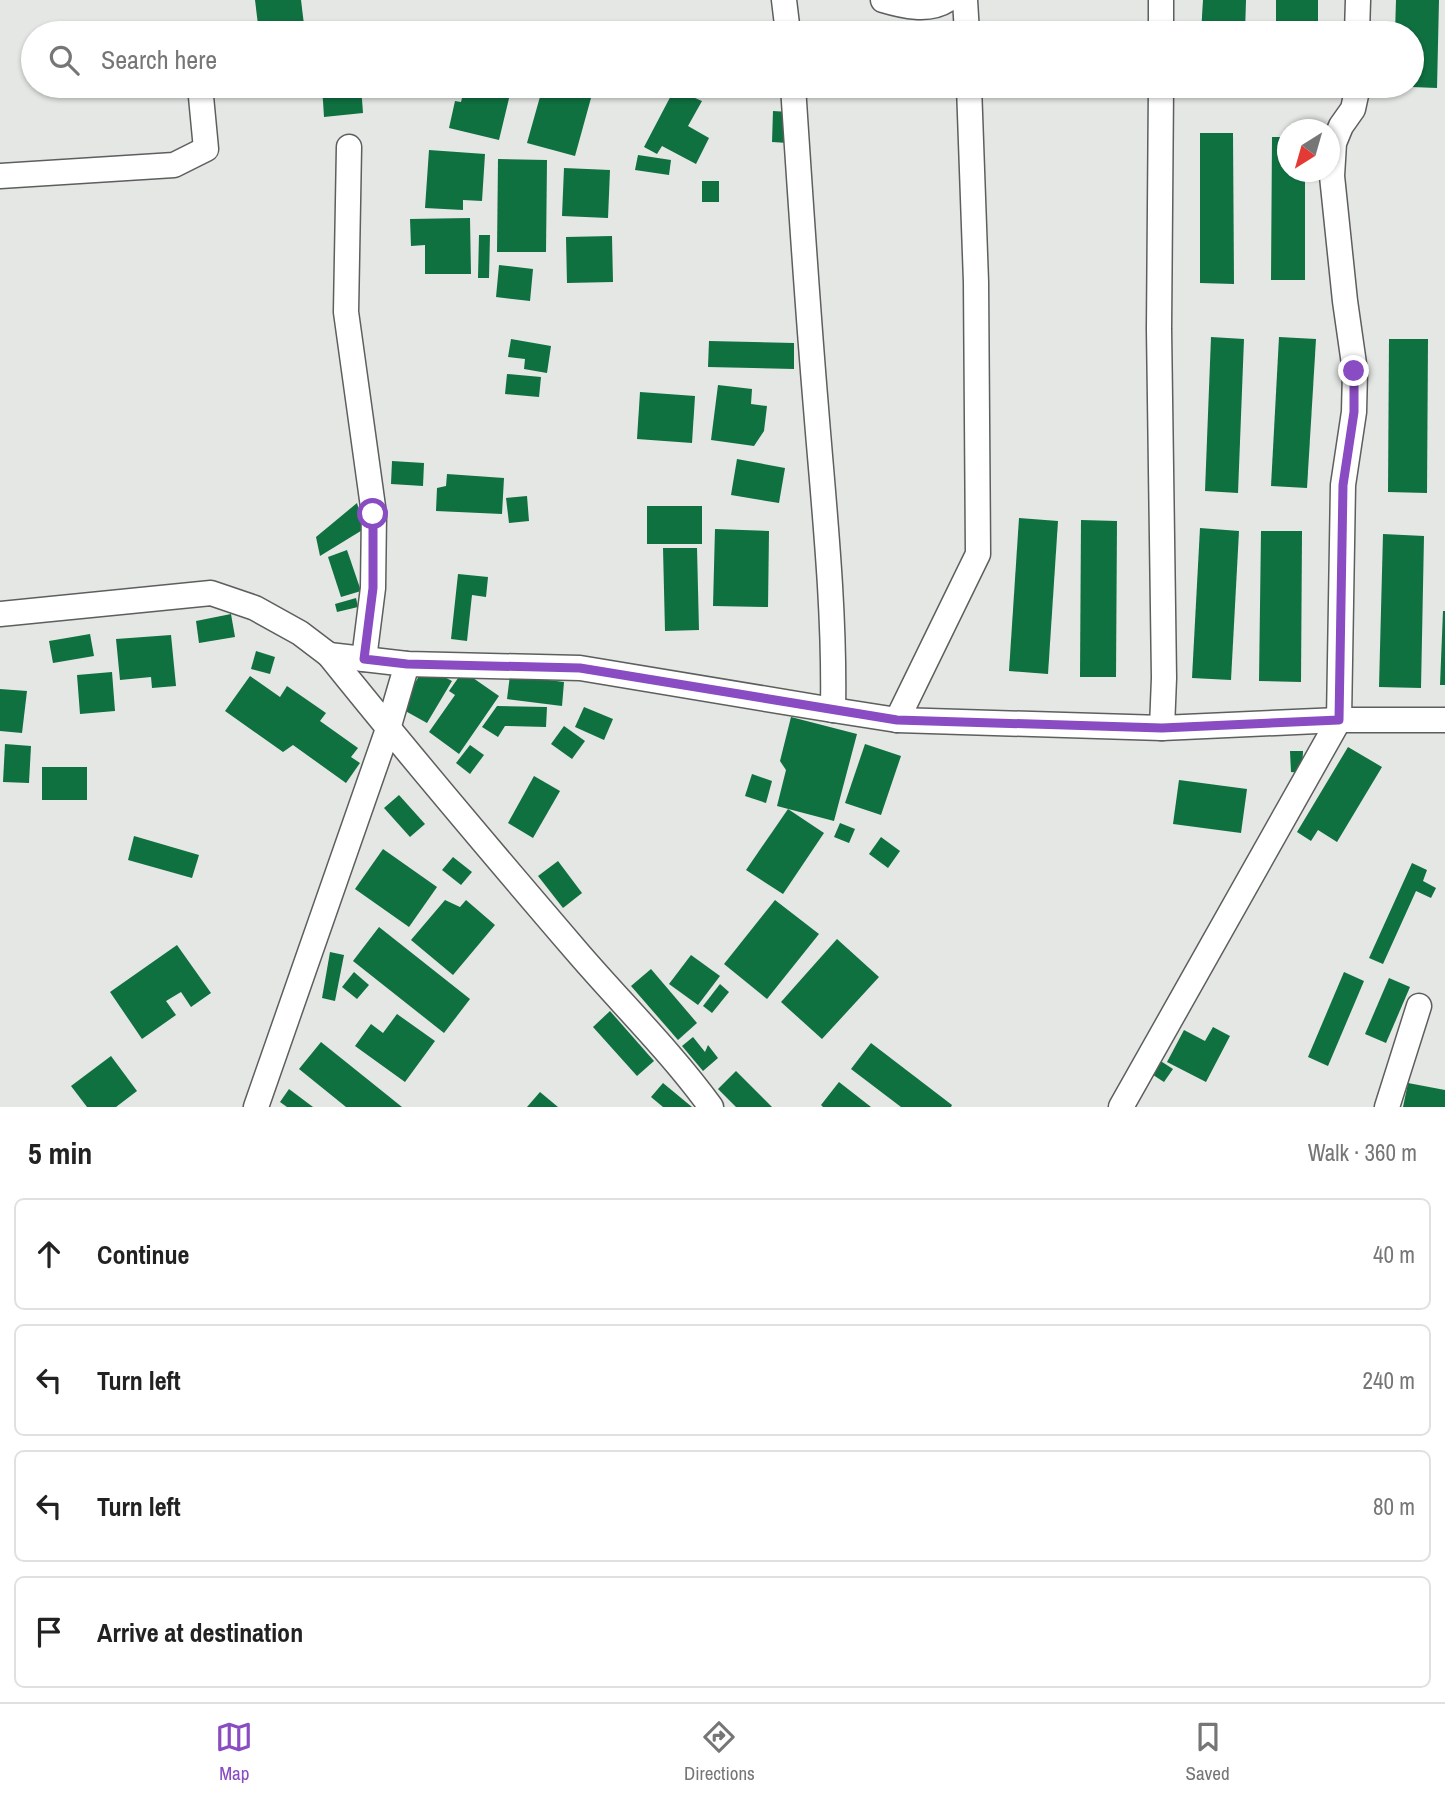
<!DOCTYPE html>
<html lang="en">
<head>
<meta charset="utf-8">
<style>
  body { margin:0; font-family:"Archivo Narrow",sans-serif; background:#f6f6f6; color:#222 }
  .compass { position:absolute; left:1277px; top:119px; width:63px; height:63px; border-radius:50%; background:#fff; box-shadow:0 2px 5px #0004; rotate:217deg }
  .stop { position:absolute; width:21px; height:21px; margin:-16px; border:5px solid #894cc2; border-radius:50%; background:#fff }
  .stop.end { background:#894cc2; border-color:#fff; box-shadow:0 2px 7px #0008 }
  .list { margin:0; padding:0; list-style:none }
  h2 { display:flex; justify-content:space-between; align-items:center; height:91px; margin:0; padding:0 28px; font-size:30px }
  h2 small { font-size:23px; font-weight:400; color:#767676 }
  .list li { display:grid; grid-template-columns:46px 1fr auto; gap:21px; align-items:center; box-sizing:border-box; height:112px; margin:0 14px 14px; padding:0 14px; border:2px solid #e0e0e0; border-radius:10px }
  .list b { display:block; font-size:26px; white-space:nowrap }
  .list em { font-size:23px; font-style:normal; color:#767676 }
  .icon { flex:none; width:38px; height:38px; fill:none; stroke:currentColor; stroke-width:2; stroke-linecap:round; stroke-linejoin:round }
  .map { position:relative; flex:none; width:1445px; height:1107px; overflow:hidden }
  .search { position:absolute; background:#fff; box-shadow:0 2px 5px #0004; left:21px; right:21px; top:21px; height:77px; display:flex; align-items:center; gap:18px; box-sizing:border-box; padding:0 24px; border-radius:38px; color:#767676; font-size:26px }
  .sheet { height:595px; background:#fff }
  nav { display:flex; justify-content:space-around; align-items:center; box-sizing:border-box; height:98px; border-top:2px solid #e0e0e0; background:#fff; font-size:19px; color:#767676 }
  nav a { display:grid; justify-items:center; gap:4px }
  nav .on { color:#894cc2 }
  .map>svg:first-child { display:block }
  .building { fill:#0f7040 }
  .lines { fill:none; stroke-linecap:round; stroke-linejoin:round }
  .street-casing { stroke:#5c5f5d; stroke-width:27 }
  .street { stroke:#fff; stroke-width:24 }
  .route { stroke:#894cc2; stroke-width:9 }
</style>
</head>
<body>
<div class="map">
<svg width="1445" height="1107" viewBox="0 0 1445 1107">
  <rect width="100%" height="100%" fill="#e4e7e4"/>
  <g class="building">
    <polygon points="255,0 301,0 305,33 259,33"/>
    <polygon points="1203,0 1246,0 1245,33 1201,33"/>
    <rect x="1276" y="0" width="42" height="33"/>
    <polygon points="1396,0 1439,0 1437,88 1412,87 1412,33 1395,33"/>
    <polygon points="322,86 361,86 363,113 324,117"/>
    <polygon points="465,86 512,86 499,140 449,128 455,101 461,102"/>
    <polygon points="543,86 591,98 575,156 527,143"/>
    <polygon points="676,86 693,86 688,95 702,101 688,126 709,138 696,164 662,146 657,154 644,147"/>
    <polygon points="773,111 789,112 788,143 772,142"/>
    <polygon points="1200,133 1233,133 1234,284 1200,283"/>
    <polygon points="1272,137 1288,137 1288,172 1305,172 1305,280 1271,280"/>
    <polygon points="429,150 485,154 482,201 463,200 463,210 425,208"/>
    <polygon points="638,155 671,160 669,175 635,170"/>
    <polygon points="498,159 547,160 546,252 497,252"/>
    <polygon points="564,168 610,170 608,218 562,216"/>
    <rect x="702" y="181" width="17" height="21"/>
    <polygon points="470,218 471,274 425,274 425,245 411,246 410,219"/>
    <polygon points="479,235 490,235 489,278 478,278"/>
    <polygon points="612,236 613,282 567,283 566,237"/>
    <polygon points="499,265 533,269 530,301 496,297"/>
    <polygon points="1211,337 1244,339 1238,493 1205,491"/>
    <polygon points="1279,337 1316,339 1307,488 1271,486"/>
    <polygon points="511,339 551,346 547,373 524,369 525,359 508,357"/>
    <polygon points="1389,339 1428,339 1427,493 1388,492"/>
    <polygon points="709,341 794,343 794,369 708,367"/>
    <polygon points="507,374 541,377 539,397 505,394"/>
    <polygon points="718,385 752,389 751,404 767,406 764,431 754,446 711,440"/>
    <polygon points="640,392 695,396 692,443 637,439"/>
    <polygon points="737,459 785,468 779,503 731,495"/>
    <polygon points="392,461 424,463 423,486 391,484"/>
    <polygon points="447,474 504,478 502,514 436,511 437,488 446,486"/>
    <polygon points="527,496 529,521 509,523 506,498"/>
    <polygon points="357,503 364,529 320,556 316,537"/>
    <rect x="647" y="506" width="55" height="38"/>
    <polygon points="1019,518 1058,521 1048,674 1009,671"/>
    <polygon points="1081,520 1117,521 1116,677 1080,677"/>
    <polygon points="1200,528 1239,531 1231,680 1192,678"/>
    <polygon points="715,529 769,531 768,607 713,606"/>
    <polygon points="1261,531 1302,531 1301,682 1259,681"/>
    <polygon points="1383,534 1424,536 1421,688 1379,687"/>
    <polygon points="663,548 697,548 699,630 665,631"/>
    <polygon points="347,550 361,591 341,597 328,557"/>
    <polygon points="458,574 488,577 486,597 472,595 467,641 451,639"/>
    <polygon points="356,598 358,607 337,612 335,604"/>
    <polygon points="1443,611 1445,611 1445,685 1440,685"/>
    <polygon points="231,614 235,637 199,643 196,621"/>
    <polygon points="90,634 94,656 53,663 49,641"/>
    <polygon points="171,635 176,686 152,688 151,677 120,680 116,639"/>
    <polygon points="256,651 275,657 270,674 251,669"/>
    <polygon points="422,671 432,677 435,672 452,681 427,723 400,708"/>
    <polygon points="463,671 499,696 459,754 429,732 455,695 449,691"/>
    <polygon points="112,672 115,711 80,714 77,675"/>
    <polygon points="510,675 564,682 562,706 507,699"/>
    <polygon points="250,676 280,697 287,686 326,713 320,721 358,748 351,757 360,763 346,783 293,745 283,752 225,711"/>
    <polygon points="0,689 27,691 22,733 0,731"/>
    <polygon points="497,706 547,707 546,727 505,726 498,737 482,727"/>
    <polygon points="584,707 613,719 604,740 575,727"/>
    <polygon points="791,717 857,734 834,821 777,806 786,770 780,761"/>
    <polygon points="564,726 585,741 572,759 551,744"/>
    <polygon points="5,744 31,746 29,783 3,782"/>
    <polygon points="865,744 901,756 881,815 845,803"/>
    <polygon points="470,745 484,755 470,774 456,763"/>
    <polygon points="1348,747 1382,767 1337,842 1318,830 1311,841 1297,832"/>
    <polygon points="1290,751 1303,751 1302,773 1291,772"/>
    <rect x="42" y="767" width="45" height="33"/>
    <polygon points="752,774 772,781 766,803 745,796"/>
    <polygon points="534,776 560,791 533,838 508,823"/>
    <polygon points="1179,780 1247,789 1241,833 1173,824"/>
    <polygon points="399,795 425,824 410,837 384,808"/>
    <polygon points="788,809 824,833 783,894 746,870"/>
    <polygon points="840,823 855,829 849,843 834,837"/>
    <polygon points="134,836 199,855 192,878 128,860"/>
    <polygon points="881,837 900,851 888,868 869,854"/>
    <polygon points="383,849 437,887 409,927 355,889"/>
    <polygon points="453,857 472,872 461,885 442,870"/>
    <polygon points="558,861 582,893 563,908 538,876"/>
    <polygon points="1412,863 1427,870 1423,881 1436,888 1431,898 1416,891 1383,964 1369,958"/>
    <polygon points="445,900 460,907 466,900 495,925 453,975 411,940"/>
    <polygon points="775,900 819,934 767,999 724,964"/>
    <polygon points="379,927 470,999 444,1033 353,961"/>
    <polygon points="837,939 879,977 822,1039 781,1002"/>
    <polygon points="177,945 211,993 191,1007 181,992 166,1001 176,1015 142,1039 110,992"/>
    <polygon points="330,952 344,955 335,1001 322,998"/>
    <polygon points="691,955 720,976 698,1005 669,984"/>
    <polygon points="651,969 697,1023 678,1040 631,986"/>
    <polygon points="354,972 369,985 357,999 342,987"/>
    <polygon points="1344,972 1364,981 1328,1066 1308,1057"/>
    <polygon points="1389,978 1410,987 1386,1043 1365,1034"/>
    <polygon points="720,984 729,992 712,1013 703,1006"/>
    <polygon points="610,1011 654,1061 637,1076 593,1027"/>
    <polygon points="397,1014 435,1041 405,1082 355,1046 371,1024 383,1033"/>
    <polygon points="1213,1027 1230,1036 1206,1082 1167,1062 1184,1030 1205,1041"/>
    <polygon points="693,1037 705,1052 708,1045 718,1058 703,1071 682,1046"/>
    <polygon points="321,1042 402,1107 346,1107 299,1069"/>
    <polygon points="871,1043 952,1105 951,1107 901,1107 851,1069"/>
    <polygon points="111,1056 137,1091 116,1107 87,1107 71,1086"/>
    <polygon points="1159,1060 1173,1069 1164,1082 1150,1073"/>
    <polygon points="736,1071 772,1107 736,1107 718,1089"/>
    <polygon points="839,1082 871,1107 823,1107 821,1105"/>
    <polygon points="663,1083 692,1107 663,1107 651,1097"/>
    <polygon points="1408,1083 1445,1090 1445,1107 1403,1107"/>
    <polygon points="289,1089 313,1107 287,1107 280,1102"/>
    <polygon points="540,1092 558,1107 527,1107"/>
  </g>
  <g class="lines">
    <g class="street-casing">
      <g id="street">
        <polyline points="784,0 788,33"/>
        <path d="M 883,0 C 903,6 929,12 947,0"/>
        <polyline points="965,0 967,33"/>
        <polyline points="1161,33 1161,0"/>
        <polyline points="1357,33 1358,0"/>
        <polyline points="1161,86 1159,329 1164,678 1162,728"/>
        <polyline points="349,147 346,312 374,514 373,588 364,659"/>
        <polyline points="0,176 174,165 206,149 200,86"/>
        <path d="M 0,614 L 211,593 L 255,608 L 300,633 L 329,655 C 410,756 494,855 579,954 C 623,1005 671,1052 711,1107"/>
        <path d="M 329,655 L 407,664 L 580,668 L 833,710 C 835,609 824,508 816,408 C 807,301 800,193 793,86"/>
        <polyline points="833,710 897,720 1162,728 1339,720 1445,720"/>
        <polyline points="897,720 978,554 976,282 969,86"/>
        <polyline points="256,1107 388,729 407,664"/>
        <polyline points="1121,1107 1339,720 1343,485 1354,412 1355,371 1345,301 1332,176 1334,143 1341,126 1353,109 1358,86"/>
        <polyline points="1387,1107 1419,1006"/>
      </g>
    </g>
    <use href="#street" class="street"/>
  </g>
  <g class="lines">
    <polyline class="route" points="373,514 373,588 364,659 407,664 580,668 897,720 1162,728 1339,720 1343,485 1354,412 1354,371"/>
  </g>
</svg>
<svg class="compass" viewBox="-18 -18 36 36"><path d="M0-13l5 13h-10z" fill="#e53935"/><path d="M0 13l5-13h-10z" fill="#767676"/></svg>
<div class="stop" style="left:373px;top:514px"></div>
<div class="stop end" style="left:1354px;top:371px"></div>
<div class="search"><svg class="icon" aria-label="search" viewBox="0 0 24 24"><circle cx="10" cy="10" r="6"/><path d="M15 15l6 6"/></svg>Search here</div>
</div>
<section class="sheet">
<h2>5 min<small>Walk · 360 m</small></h2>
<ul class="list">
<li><svg class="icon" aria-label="ahead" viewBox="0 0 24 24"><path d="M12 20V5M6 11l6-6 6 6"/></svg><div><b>Continue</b></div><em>40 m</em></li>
<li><svg class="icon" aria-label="left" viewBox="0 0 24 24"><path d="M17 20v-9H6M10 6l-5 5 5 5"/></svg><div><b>Turn left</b></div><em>240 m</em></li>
<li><svg class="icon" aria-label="left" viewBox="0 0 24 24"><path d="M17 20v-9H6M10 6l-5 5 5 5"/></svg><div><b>Turn left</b></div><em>80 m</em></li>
<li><svg class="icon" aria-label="arrive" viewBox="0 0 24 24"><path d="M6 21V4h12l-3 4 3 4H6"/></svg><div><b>Arrive at destination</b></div></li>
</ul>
</section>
<nav>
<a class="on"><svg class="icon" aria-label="map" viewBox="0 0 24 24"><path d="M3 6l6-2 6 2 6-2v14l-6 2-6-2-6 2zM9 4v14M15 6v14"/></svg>Map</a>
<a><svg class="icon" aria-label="directions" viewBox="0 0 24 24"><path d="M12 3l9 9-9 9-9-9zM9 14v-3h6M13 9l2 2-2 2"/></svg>Directions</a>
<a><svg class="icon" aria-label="saved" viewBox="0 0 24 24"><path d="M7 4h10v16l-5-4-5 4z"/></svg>Saved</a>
</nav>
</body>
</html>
